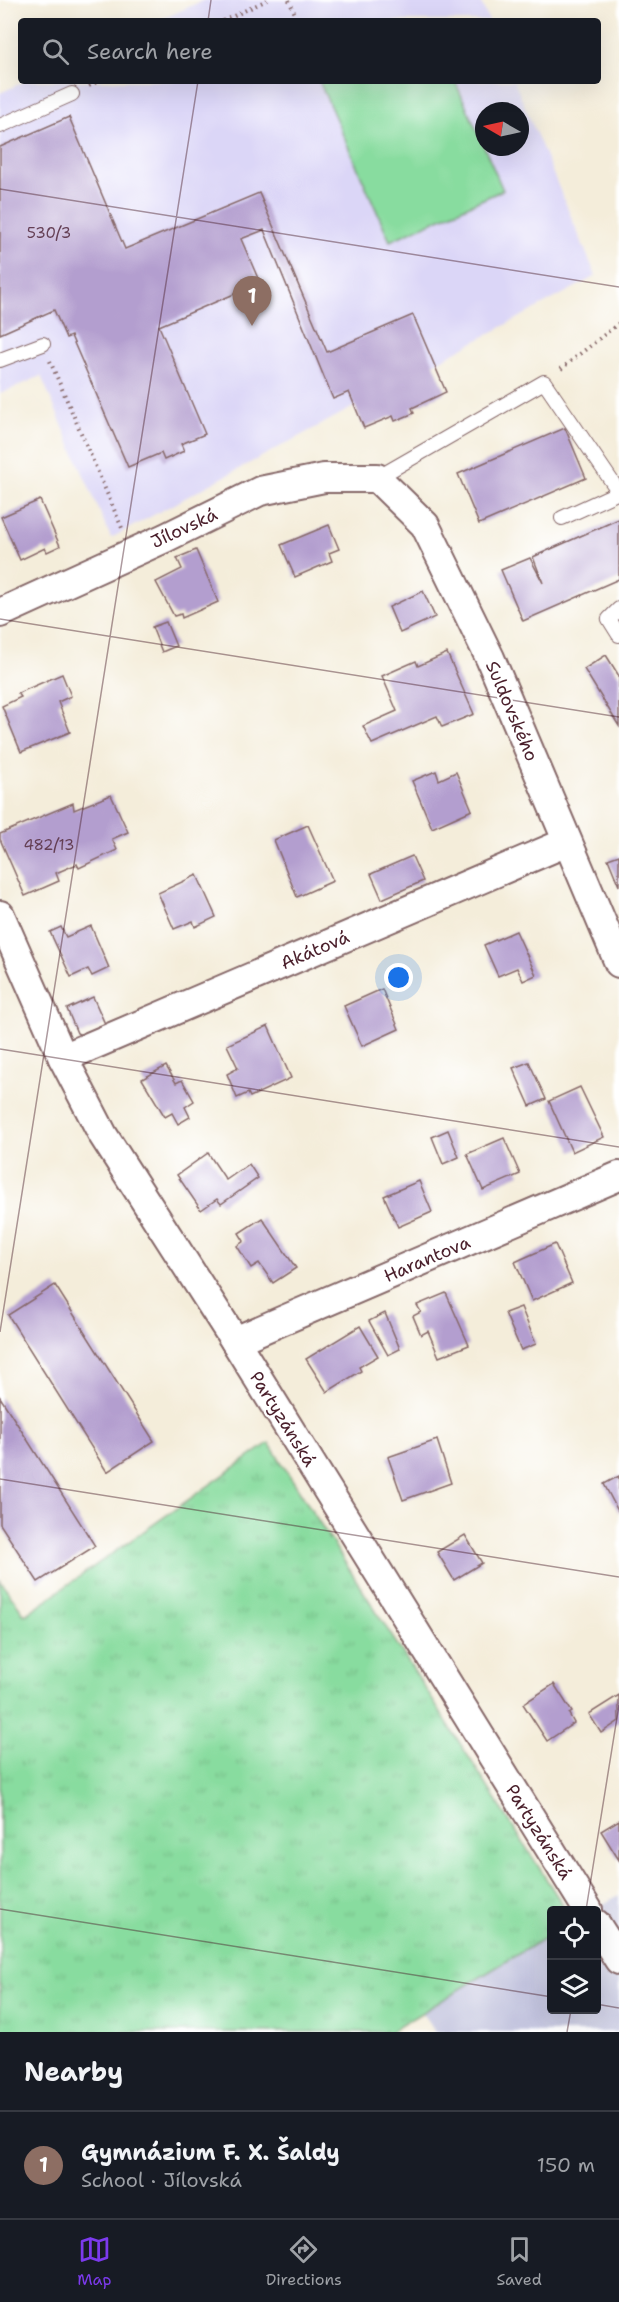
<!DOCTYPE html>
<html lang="en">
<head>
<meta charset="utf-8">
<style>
  body { margin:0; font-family:"Shantell Sans",sans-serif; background:#242831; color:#f1f3f6 }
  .controls { position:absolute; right:18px; bottom:18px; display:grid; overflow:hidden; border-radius:6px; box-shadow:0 6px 24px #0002 }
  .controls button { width:54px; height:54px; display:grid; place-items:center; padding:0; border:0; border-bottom:2px solid #363941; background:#171b24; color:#f1f3f6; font:30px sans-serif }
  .compass { position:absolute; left:475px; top:102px; width:54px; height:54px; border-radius:50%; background:#171b24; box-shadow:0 6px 24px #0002; rotate:279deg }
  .you { position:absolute; left:399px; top:978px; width:21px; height:21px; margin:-15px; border:4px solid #fff; border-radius:50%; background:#1a73e8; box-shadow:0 0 0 9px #1a73e833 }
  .badge { display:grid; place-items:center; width:39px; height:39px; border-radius:50%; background:#7c3aed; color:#fff; font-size:20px; font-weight:700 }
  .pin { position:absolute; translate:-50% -50px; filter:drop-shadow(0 2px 3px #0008) }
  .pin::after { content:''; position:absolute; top:32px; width:21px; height:18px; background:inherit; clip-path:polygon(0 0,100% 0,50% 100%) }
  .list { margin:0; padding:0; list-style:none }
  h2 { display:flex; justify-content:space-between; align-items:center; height:78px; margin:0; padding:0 24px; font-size:26px }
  h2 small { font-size:20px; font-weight:400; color:#9ea1a6 }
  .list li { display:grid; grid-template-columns:39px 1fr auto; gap:18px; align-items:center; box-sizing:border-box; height:108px; padding:0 24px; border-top:2px solid #363941 }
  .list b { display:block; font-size:22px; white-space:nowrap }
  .list p { margin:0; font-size:20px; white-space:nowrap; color:#9ea1a6 }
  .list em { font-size:20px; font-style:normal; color:#9ea1a6 }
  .icon { flex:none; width:33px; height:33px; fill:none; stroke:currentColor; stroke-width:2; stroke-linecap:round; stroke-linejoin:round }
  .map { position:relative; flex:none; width:619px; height:2032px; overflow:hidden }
  .search { position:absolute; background:#171b24; box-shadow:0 6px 24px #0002; left:18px; right:18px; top:18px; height:66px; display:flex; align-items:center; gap:15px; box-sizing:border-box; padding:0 21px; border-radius:6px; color:#9ea1a6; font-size:22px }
  .sheet { height:186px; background:#171b24 }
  nav { display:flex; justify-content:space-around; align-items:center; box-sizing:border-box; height:84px; border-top:2px solid #363941; background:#171b24; font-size:16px; color:#9ea1a6 }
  nav a { display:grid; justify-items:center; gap:3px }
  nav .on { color:#7c3aed }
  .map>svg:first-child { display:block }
  .built { fill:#dbd6f7; fill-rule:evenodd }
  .industrial { fill:#c1c2dd }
  .grass { fill:url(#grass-tufts); stroke:#697e65; stroke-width:1.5 }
  .pitch { fill:#88dc9f; stroke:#697e65; stroke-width:1.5 }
  .building { fill:#b39ecf }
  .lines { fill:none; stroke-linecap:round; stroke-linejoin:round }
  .service-casing { stroke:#866768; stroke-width:16 }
  .minor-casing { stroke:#866768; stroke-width:32 }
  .path { stroke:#866768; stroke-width:4; stroke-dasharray:1.5 4.5; stroke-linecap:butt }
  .service { stroke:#fff; stroke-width:14 }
  .minor { stroke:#fff; stroke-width:28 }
  .ticks { fill:none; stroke:#4a1f2b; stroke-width:1.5; stroke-opacity:0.45 }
  .labels { text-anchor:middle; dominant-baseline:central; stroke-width:4.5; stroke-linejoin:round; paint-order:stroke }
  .number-label { font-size:15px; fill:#643f54 }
  .street-label { font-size:18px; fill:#4a1f2b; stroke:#fff }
</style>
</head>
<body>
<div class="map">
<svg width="619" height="2032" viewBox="0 0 619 2032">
  <defs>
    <pattern id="grass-tufts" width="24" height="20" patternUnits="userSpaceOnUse" patternTransform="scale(1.5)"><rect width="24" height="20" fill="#88dc9f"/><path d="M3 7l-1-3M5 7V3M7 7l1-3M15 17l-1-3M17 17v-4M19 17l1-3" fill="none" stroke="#77bc89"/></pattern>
  </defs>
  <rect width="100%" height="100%" fill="#fff"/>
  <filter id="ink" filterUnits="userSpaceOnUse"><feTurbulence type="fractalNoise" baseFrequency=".0167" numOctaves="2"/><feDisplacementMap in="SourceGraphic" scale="12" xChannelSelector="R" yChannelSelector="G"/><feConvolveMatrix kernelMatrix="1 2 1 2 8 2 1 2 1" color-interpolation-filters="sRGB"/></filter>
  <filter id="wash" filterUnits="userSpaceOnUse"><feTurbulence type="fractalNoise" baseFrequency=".008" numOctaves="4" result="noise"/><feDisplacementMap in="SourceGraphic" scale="24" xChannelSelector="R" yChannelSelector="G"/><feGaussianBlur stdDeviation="1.35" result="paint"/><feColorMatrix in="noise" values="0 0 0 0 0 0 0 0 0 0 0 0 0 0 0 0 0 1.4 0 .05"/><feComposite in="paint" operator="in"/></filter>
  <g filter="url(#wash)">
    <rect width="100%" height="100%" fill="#f4edda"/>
    <g class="built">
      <polygon points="204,0 480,0 489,21 158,21"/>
      <path d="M 26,81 L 514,81 L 596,276 L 111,538 L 41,376 L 0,394 L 0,93 ZM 484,111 L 520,111 L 520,147 L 484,147 Z"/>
    </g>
    <polygon class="industrial" points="619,1895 619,2032 435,2032 422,2013 551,1934 552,2010 596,2010 596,1910 593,1910"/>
    <polygon class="grass" points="269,1443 566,1910 552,1910 551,1934 390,2032 0,2032 0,1580 25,1615"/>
    <polygon class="pitch" points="319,81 455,81 503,190 390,241"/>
    <g id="blocks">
      <g class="building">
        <polygon points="69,117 125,249 259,193 327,352 413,315 446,392 412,408 414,413 395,421 393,416 364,428 349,392 333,399 264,230 241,239 260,283 159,326 205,434 181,444 184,451 164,460 161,453 128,467 71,336 66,338 54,310 0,334 0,147"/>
        <polygon points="565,428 586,478 479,524 458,474"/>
        <polygon points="40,500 60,546 47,552 45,548 20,560 1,517"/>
        <polygon points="619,519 619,579 523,621 501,570 530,558 543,583 533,557"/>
        <polygon points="329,525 339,549 329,553 332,561 295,577 281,545"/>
        <polygon points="196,550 218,602 182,618 181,614 174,616 156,582 182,569 177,558"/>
        <polygon points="423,591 435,617 400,633 389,607"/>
        <polygon points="166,622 176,646 162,652 152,627"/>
        <polygon points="447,653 474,714 442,727 437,716 372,744 363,726 397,711 382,676 416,661 418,666"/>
        <polygon points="606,655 619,676 619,726 584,669"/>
        <polygon points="62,674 71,696 58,702 70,732 21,752 2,706 21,697 18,693"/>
        <polygon points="436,771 439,780 456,772 472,810 432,828 412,781"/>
        <polygon points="111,795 128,832 112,839 117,850 79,868 77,864 56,873 59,881 25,896 0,839 0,834 73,803 74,810"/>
        <polygon points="308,825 333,881 297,897 274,840"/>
        <polygon points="619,855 619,886 608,859"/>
        <polygon points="412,856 423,881 382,899 371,874"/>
        <polygon points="197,875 216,917 195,927 193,921 174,929 158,893"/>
        <polygon points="91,926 109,968 92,976 88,969 71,977 50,932 61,927 66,937"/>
        <polygon points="516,931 536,975 523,981 517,968 498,976 484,945"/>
        <polygon points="382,989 399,1029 362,1046 344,1006"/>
        <polygon points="93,997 105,1024 81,1035 77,1033 67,1009"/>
        <polygon points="268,1026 291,1078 250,1097 248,1093 237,1098 227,1074 238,1068 227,1045"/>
        <polygon points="529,1062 546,1099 530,1106 513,1068"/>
        <polygon points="166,1066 176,1083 182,1080 194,1101 185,1107 190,1117 178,1124 172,1113 165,1117 142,1079"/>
        <polygon points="580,1087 604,1137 572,1152 549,1101"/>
        <polygon points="448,1130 459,1157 443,1164 432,1137"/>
        <polygon points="504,1138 520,1174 483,1190 467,1154"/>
        <polygon points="208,1153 226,1180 249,1164 258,1178 221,1204 217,1199 201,1210 177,1175"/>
        <polygon points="419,1181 432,1212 398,1227 384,1196"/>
        <polygon points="262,1218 296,1268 273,1283 259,1263 251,1268 237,1246 244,1241 239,1233"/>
        <polygon points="555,1244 572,1283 532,1301 515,1262"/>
        <polygon points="55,1285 154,1441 107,1472 8,1315"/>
        <polygon points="446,1293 469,1345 439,1357 428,1331 421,1335 413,1316 421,1312 417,1305"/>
        <polygon points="521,1307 536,1344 521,1350 505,1313"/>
        <polygon points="385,1313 400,1349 388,1355 369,1321"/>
        <polygon points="360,1326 378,1356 359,1367 361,1371 327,1392 306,1359"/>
        <polygon points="0,1397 95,1546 38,1582 0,1524"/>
        <polygon points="437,1440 451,1483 403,1500 388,1457"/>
        <polygon points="619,1476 619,1513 604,1484"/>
        <polygon points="465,1535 482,1563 454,1580 437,1552"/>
        <polygon points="554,1684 572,1712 569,1714 574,1723 547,1741 523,1704"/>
        <polygon points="619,1695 619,1721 601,1733 589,1714"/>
        <polygon points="619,1820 619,1860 601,1831"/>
      </g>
    </g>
  </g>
  <g filter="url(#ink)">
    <use href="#blocks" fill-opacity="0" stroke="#866768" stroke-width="1.5"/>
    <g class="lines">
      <g class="service-casing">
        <g id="service">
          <polyline points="0,126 72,94"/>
          <polyline points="0,360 43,344"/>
          <polyline points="377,478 544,382 619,492 562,518"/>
          <polyline points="619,609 609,619 619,635"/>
        </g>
      </g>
      <g class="minor-casing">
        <g id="minor">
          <polyline points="0,613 165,538 260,491 324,478 377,478 425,525 490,658 619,963"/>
          <polyline points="0,915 63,1058 103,1135 235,1341 588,1910"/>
          <polyline points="63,1058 567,842"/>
          <polyline points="235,1341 619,1176"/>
          <polyline points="596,1924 619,1960"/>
        </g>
      </g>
      <g class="path">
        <polyline points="289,0 298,21"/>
        <polyline points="223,21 267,0"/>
        <polyline points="89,86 99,81"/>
        <polyline points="50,361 122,528"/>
        <polyline points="561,369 619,323"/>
      </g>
      <use href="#service" class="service"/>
      <use href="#minor" class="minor"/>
    </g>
  </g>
  <path class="ticks" d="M 208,21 L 211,0M 0,189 L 619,287M 0,619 L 619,717M 0,1049 L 619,1147M 0,1332 L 198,81M 0,1479 L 619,1577M 0,1909 L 552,1997M 586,1910 L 619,1705M 596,2004 L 619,2008M 567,2032 L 571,2010"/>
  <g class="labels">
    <g class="number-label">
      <text x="49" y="233">530/3</text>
      <text x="49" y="845">482/13</text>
    </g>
    <g class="street-label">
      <text transform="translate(184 528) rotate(-25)">Jílovská</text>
      <text transform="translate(512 711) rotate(67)">Suldovského</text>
      <text transform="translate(315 950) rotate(-23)">Akátová</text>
      <text transform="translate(427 1259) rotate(-23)">Harantova</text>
      <text transform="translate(283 1419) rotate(58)">Partyzánská</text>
      <text transform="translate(539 1832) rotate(58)">Partyzánská</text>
    </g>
  </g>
</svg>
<div class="controls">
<button><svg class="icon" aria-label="locate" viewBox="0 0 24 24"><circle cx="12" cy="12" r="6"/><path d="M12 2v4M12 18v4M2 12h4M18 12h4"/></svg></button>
<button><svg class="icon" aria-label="layers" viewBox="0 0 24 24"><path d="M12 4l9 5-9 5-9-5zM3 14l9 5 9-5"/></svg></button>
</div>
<svg class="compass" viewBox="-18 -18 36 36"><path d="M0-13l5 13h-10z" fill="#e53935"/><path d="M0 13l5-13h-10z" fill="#9ea1a6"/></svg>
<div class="you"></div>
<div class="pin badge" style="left:252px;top:326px;background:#8d6e63">1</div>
<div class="search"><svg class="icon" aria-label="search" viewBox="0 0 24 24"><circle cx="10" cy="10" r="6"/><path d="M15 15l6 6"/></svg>Search here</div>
</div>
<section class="sheet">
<h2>Nearby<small></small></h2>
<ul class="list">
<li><span class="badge" style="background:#8d6e63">1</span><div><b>Gymnázium F. X. Šaldy</b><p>School · Jílovská</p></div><em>150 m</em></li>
</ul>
</section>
<nav>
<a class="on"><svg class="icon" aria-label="map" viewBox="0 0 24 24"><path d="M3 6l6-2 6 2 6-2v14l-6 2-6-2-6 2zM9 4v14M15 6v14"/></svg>Map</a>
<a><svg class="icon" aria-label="directions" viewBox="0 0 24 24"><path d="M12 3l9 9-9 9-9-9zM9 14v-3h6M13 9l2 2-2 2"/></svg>Directions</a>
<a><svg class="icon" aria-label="saved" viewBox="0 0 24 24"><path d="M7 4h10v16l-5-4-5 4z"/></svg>Saved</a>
</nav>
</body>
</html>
